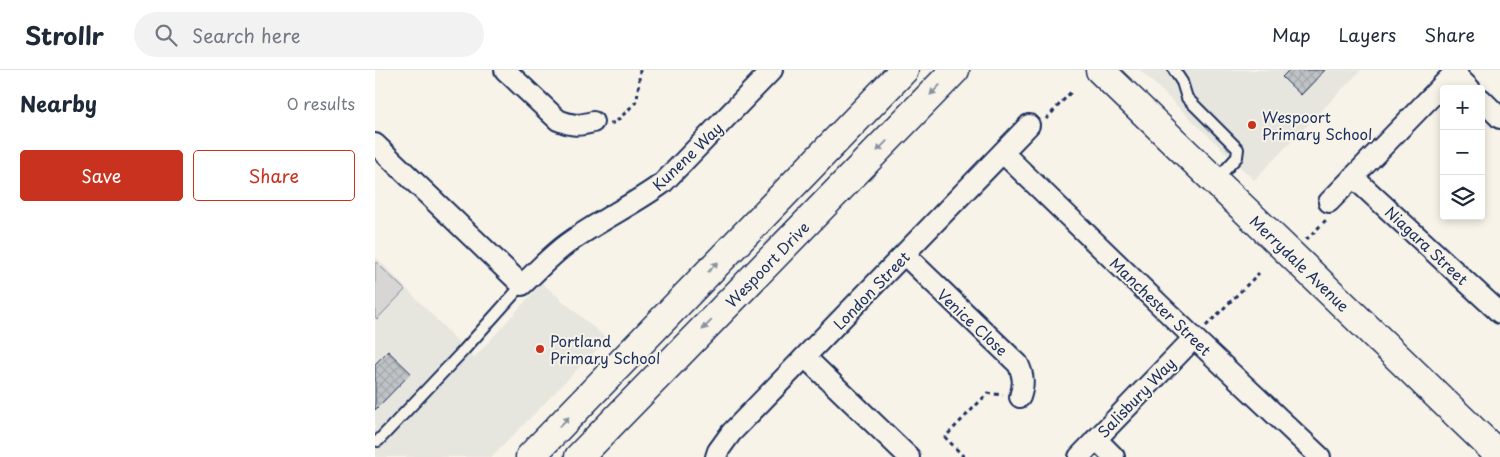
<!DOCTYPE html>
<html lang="en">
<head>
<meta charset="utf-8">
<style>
  body { margin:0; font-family:"Playpen Sans",sans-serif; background:#f2f2f3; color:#1f2937 }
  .controls { position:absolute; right:15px; top:15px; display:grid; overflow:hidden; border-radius:5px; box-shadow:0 2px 8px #0003 }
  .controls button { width:45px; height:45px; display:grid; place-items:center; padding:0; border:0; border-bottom:1px solid #e0e1e3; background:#fff; color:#1f2937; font:25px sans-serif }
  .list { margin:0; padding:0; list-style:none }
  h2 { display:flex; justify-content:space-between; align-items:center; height:65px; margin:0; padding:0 20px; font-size:21px }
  h2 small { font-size:16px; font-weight:400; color:#747a83 }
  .actions { display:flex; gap:10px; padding:15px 20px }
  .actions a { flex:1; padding:11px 0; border:1px solid #c8321e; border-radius:5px; text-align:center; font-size:18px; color:#c8321e }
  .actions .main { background:#c8321e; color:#fff }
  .icon { flex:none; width:28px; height:28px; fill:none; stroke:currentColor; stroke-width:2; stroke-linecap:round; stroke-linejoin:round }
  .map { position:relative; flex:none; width:1125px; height:387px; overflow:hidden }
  header { display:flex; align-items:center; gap:30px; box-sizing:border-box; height:70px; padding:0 25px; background:#fff; border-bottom:1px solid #e0e1e3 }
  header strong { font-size:24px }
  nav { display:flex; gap:28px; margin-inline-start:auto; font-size:18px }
  .search { width:350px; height:45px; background:#f2f2f3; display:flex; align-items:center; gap:12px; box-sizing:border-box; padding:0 18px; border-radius:28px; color:#747a83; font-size:19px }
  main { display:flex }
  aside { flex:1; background:#fff }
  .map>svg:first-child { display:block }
  .built { fill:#e6e5de }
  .pitch { fill:#d7d6d4; stroke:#798299 }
  .building { fill:url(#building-cross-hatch); stroke:#1b2f5e }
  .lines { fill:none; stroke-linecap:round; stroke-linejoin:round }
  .lane-casing { stroke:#1b2f5e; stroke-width:14 }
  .street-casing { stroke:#1b2f5e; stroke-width:24 }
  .secondary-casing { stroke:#1b2f5e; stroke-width:31 }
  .path { stroke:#1b2f5e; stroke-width:3; stroke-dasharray:4 4; stroke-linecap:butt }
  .lane { stroke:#f7f3e8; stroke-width:10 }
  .street { stroke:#f7f3e8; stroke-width:20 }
  .secondary { stroke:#f7f3e8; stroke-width:28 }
  .oneway { fill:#8991a3 }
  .poi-dot { fill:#c8321e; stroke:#f7f3e8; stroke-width:2 }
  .labels { text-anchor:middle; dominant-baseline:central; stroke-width:4; stroke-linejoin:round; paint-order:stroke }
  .poi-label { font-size:15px; fill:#1b2f5e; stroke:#f7f3e8; text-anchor:start }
  .street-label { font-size:15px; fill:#1b2f5e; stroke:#f7f3e8 }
</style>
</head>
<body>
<header>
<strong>Strollr</strong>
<div class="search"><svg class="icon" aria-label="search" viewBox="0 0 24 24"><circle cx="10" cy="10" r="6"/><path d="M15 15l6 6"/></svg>Search here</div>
<nav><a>Map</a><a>Layers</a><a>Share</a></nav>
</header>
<main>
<aside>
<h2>Nearby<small>0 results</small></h2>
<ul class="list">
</ul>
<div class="actions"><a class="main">Save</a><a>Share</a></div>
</aside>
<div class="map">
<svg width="1125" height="387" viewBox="0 0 1125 387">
  <defs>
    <pattern id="building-cross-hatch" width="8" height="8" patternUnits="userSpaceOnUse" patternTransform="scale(1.25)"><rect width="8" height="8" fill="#c0c3c5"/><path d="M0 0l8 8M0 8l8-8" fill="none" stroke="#a4a8ac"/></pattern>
  </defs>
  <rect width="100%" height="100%" fill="#f7f3e8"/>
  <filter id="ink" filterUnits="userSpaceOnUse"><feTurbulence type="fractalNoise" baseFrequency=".02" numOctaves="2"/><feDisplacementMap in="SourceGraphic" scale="10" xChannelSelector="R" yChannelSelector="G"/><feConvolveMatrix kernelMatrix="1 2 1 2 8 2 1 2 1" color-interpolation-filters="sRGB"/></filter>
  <g filter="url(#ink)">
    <g class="built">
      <polygon points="765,0 986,0 879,110"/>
      <polygon points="0,186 99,288 167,213 232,269 117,387 0,387"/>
    </g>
    <polygon class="pitch" points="0,191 30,220 2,249 0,247"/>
    <g class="building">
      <polygon points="914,0 950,0 926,25 907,7"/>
      <polygon points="13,281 36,303 0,340 0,294"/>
    </g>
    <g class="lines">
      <g class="lane-casing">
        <g id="lane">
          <polyline points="799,0 807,12 812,28 863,79 862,87 841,110"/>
          <polyline points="3,371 89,280 147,215"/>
        </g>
      </g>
      <g class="street-casing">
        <g id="street">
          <path d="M 130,0 L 183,50 C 198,56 203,56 218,52"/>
          <polyline points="1079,3 1095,19"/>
          <polyline points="1106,29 1125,48"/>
          <path d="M 0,74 L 147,215 C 163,200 178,183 196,171 C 225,150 258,135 288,113 L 397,0"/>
          <polyline points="628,83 819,268 945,387"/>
          <polyline points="978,107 1125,243"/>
          <polyline points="954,132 1082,0"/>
          <path d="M 530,185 L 643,294 C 649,306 649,315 645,327"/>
          <polyline points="430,287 534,387"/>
          <polyline points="721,369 739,387"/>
          <polyline points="341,387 343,381 356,363 654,55"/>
          <polyline points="704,387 819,268"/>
        </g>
      </g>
      <g class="secondary-casing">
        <g id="secondary">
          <polyline points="725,0 1125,386"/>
          <polyline points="155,387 529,0"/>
          <polyline points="204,387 580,0"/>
        </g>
      </g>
      <g class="path">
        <polyline points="671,49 696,22"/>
        <polyline points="235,53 240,53 262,31 265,0"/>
        <polyline points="931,170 951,150"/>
        <polyline points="831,256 884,203"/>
        <polyline points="589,387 570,367 613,323 628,325"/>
      </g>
      <use href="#lane" class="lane"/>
      <use href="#street" class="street"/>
      <use href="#secondary" class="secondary"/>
    </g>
    <defs><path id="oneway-solid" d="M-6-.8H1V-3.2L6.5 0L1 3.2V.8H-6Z" transform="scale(1.25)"/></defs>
    <g class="oneway">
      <use href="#oneway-solid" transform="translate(560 20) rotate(134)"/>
      <use href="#oneway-solid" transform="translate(507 76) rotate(134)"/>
      <use href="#oneway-solid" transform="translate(338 197) rotate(-46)"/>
      <use href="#oneway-solid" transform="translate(332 255) rotate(134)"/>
      <use href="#oneway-solid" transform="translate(189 352) rotate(-46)"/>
    </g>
  </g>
  <g class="poi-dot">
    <circle cx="877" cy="55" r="5"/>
    <circle cx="165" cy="279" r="5"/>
  </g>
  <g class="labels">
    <g class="poi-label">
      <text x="887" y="46">Wespoort<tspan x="887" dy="17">Primary School</tspan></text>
      <text x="175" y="270">Portland<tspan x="175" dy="17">Primary School</tspan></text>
    </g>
    <g class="street-label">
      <text transform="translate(312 86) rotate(-44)">Kunene Way</text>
      <text transform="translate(1052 175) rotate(43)">Niagara Street</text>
      <text transform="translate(925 193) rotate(44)">Merrydale Avenue</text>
      <text transform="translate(392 194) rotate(-46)">Wespoort Drive</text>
      <text transform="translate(496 220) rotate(-46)">London Street</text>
      <text transform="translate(786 236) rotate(44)">Manchester Street</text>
      <text transform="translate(598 252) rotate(43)">Venice Close</text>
      <text transform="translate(761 327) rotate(-46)">Salisbury Way</text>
    </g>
  </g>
</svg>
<div class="controls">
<button>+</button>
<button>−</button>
<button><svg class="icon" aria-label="layers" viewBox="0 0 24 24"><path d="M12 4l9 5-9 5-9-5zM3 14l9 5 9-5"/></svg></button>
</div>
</div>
</main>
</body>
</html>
